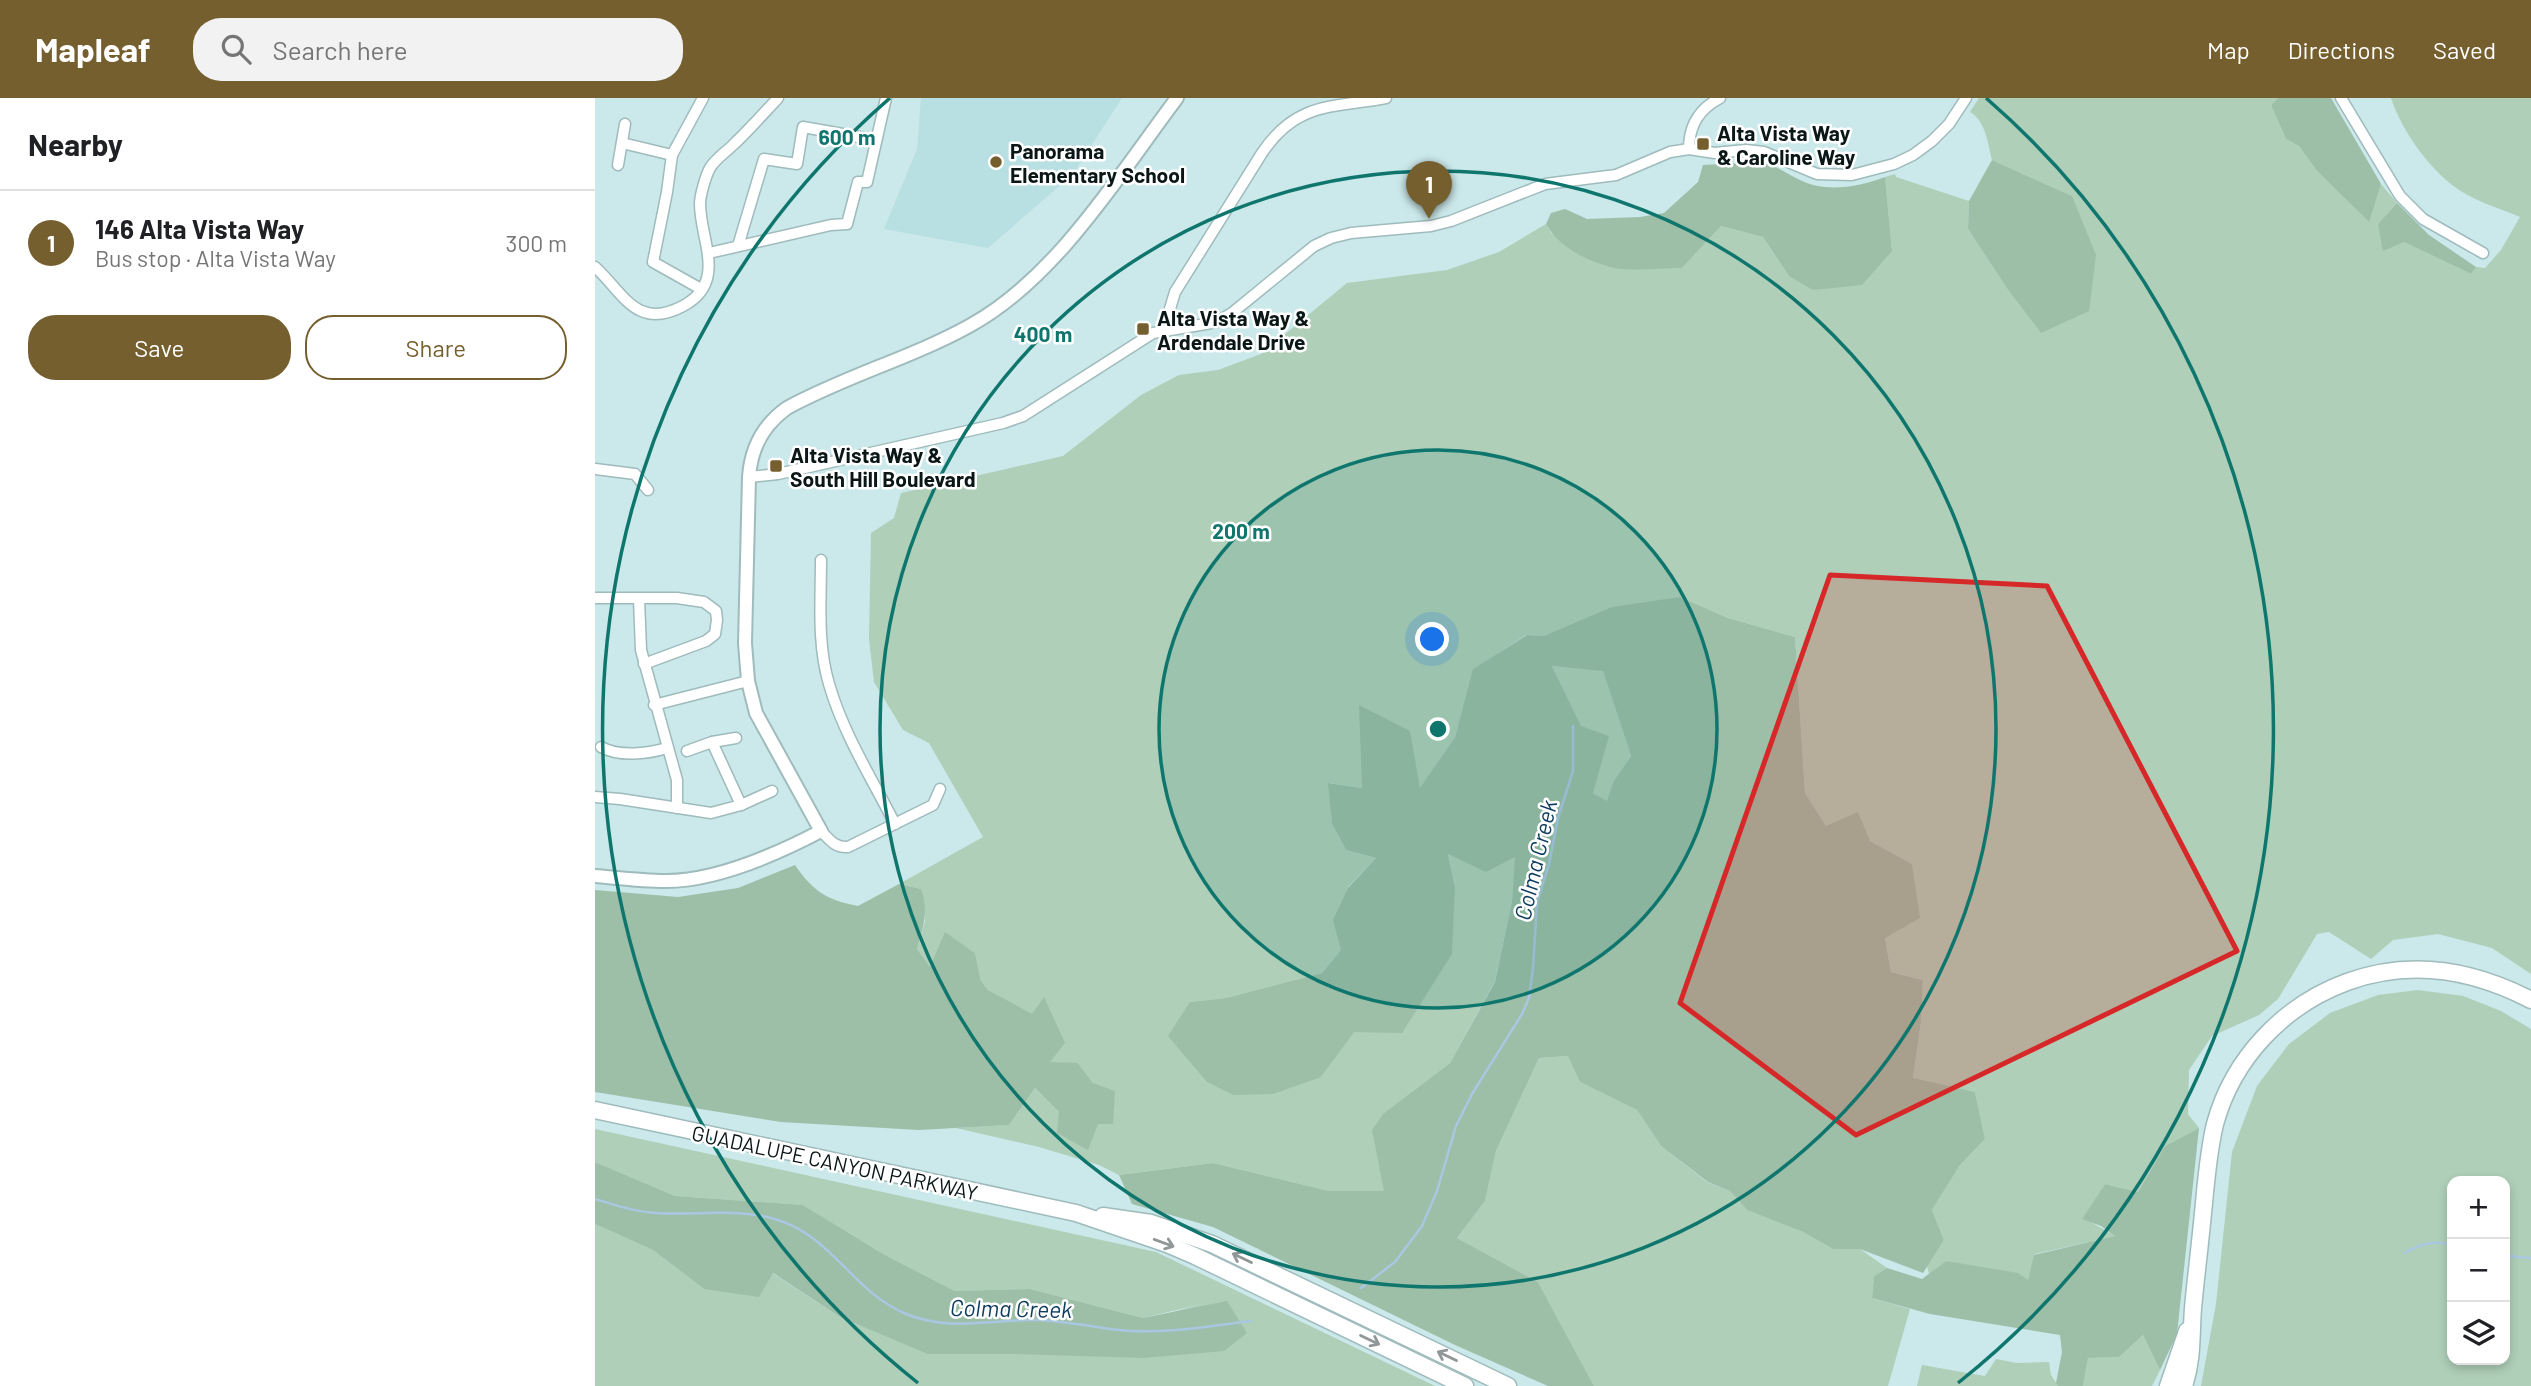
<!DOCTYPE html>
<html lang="en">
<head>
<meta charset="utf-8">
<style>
  body { margin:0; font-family:Barlow,sans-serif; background:#f2f2f2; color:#202124 }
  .controls { position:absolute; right:21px; bottom:21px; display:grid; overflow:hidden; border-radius:14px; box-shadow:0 4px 10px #0003 }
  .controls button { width:63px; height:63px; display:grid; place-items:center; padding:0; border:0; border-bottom:2px solid #e0e0e0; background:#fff; color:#202124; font:35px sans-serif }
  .you { position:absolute; left:838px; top:542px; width:24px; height:24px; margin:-18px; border:5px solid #fff; border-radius:50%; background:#1a73e8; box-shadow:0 0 0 10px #1a73e833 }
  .badge { display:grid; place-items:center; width:46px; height:46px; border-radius:50%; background:#755f2f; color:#fff; font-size:23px; font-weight:700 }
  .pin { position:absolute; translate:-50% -58px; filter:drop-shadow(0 2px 4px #0008) }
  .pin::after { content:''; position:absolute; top:37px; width:24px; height:21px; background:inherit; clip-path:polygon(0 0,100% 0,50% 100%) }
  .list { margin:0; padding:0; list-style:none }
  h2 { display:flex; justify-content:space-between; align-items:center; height:91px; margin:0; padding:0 28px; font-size:30px }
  h2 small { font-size:23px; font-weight:400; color:#757577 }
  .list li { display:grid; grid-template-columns:46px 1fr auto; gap:21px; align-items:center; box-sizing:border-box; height:105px; padding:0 28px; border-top:2px solid #e0e0e0 }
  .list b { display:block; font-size:26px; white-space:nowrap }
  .list p { margin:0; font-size:23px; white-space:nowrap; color:#757577 }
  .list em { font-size:23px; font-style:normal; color:#757577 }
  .actions { display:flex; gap:14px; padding:21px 28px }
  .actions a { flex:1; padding:16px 0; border:2px solid #755f2f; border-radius:28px; text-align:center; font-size:24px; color:#755f2f }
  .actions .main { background:#755f2f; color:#fff }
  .icon { flex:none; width:38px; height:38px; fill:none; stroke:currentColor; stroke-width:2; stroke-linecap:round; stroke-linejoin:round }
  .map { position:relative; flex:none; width:1936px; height:1288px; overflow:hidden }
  header { display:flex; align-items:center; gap:42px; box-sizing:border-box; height:98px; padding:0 35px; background:#755f2f; color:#fff }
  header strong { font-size:33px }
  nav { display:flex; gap:38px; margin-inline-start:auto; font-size:24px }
  .search { width:490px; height:63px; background:#f2f2f2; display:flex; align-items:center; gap:18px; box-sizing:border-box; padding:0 24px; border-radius:28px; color:#757577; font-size:26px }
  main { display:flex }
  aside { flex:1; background:#fff }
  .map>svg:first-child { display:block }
  .built { fill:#b8dfe1 }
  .green { fill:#afcfb8; fill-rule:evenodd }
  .forest { fill:#9dbea7; fill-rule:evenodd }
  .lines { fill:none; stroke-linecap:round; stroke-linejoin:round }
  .stream { stroke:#aac7e1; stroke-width:2.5 }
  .minor-casing { stroke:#9fbbbc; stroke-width:13 }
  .tertiary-casing { stroke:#9fbbbc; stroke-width:16 }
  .primary-casing { stroke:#9fbbbc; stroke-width:19 }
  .minor { stroke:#fff; stroke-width:10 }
  .tertiary { stroke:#fff; stroke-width:12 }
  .primary { stroke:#fff; stroke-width:16 }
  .oneway { stroke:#919697 }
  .marked { fill:#d62828; fill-opacity:0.2; stroke:#d62828; stroke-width:5; stroke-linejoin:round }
  .ring { fill:none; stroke:#0f766e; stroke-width:3.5 }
  .poi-dot { fill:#755f2f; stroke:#fff; stroke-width:2.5 }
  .labels { text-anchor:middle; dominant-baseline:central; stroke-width:5; stroke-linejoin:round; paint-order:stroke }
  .poi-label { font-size:21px; font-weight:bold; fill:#0b1617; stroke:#fff; text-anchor:start }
  .street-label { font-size:21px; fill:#0b1617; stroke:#fff }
  .water-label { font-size:23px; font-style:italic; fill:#0f3d60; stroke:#fff }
  .centre { fill:#0f766e; stroke:#fff; stroke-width:3.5 }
  .ring-label { font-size:21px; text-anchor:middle; font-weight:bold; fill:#0f766e; stroke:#fff; stroke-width:5; stroke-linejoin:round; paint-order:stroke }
</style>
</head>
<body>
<header>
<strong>Mapleaf</strong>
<div class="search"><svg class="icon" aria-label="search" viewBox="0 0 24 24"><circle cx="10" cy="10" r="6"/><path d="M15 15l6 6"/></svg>Search here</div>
<nav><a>Map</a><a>Directions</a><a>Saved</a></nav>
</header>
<main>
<aside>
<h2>Nearby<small></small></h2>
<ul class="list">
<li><span class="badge">1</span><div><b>146 Alta Vista Way</b><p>Bus stop · Alta Vista Way</p></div><em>300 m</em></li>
</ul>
<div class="actions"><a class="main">Save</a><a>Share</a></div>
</aside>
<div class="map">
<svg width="1936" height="1288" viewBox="0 0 1936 1288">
  <rect width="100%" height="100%" fill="#cbe8ea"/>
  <polygon class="built" points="326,0 527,0 478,76 393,150 289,131 322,51"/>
  <g class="green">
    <path d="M 1384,0 L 1683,0 L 1676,7 L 1691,41 L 1704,48 L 1722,73 L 1773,123 L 1786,86 L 1802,105 L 1783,126 L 1809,144 L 1876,176 L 1881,169 L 1890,170 L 1906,152 L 1925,119 C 1906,111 1886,105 1869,95 C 1838,77 1807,34 1796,0 L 1936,0 L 1936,876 L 1897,850 L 1843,836 L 1798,842 L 1776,861 L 1734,834 L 1722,836 L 1683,901 L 1664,917 L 1617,938 L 1594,972 L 1593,1016 L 1604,1030 L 1570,1048 L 1543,1094 L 1510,1086 L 1488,1120 L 1521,1138 L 1440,1156 L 1433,1182 L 1351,1163 L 1334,1176 L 1332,1168 L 1349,1142 L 1337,1112 L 1365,1067 L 1390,1041 L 1380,994 L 1318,981 L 1326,924 L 1328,882 L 1296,874 L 1290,840 L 1317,766 L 1275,743 L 1231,728 L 1210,695 L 1200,539 L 1133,520 L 1085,499 L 977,527 L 949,538 L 931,537 L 879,571 L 860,639 L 825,691 L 767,690 L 734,685 L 737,726 L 751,752 L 781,760 L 753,789 L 746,852 L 727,875 L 631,900 L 595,904 L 726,979 L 860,789 L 853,755 L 921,758 L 917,803 L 900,883 L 855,965 L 789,1015 L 789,1093 L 734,1093 L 618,1065 L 524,1077 L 504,1067 L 444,1049 L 361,1030 L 414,1027 L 440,990 L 464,1014 L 498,985 L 483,965 L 454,965 L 449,900 L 437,917 L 393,892 L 386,883 L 380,855 L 351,835 L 335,870 L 322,851 L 330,823 L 326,791 L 304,786 L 388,739 L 334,645 L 308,632 L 279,584 L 274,541 L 276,435 L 299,420 L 306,395 L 468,358 L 546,297 L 584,277 L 623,272 L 666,256 L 752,185 L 852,172 L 904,154 L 951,126 L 957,136 L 1087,170 L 1126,128 L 1168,139 L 1194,178 L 1297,153 L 1290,79 L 1300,76 L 1301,79 L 1374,103 L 1373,131 L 1413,192 L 1446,235 L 1477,98 L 1397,62 C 1393,46 1391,23 1375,14 Z"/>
    <polygon points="957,568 1008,572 1036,658 1018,684 1012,704 998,695 986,629"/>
    <path d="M 1823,892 L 1868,898 L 1906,913 L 1936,931 L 1936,1288 L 1606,1288 L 1621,1206 L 1637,1054 L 1662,988 L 1694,946 L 1735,915 L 1783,897 ZM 1857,1083 L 1910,1083 L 1910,1262 L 1857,1262 Z"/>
    <polygon points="974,958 985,984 1042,1012 1066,1048 1112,1084 1135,1093 1152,1112 1208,1134 1238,1151 1265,1151 1292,1170 1279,1178 1277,1200 1315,1211 1293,1288 999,1288 943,1184 862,1140 890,1103 901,1053 944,960"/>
    <polygon points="0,1031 561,1154 840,1288 0,1288 0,1126 58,1152 109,1191 177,1175 245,1219 332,1256 422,1256 607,1206 548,1220 435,1191 360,1193 290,1157 208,1107 80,1098 0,1064"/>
    <polygon points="1548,1237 1565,1272 1557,1288 1488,1288 1493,1260 1524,1259"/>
    <polygon points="1401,1261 1422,1265 1454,1264 1456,1277 1463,1288 1322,1288 1327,1267 1390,1278"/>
  </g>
  <g class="forest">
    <polygon points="1683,0 1736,0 1786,86 1774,124 1722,73 1704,48 1691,41 1676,7"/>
    <polygon points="1397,62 1477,98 1501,157 1494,213 1446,235 1413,192 1373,131 1374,103"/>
    <path d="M 1165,64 C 1181,67 1190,75 1205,82 C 1231,95 1263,89 1290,79 L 1297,153 L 1267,187 L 1218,192 L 1194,178 L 1168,139 L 1126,128 L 1087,170 C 1068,170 1031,174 1015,169 C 990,162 964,149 951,126 L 956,115 L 970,111 L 992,121 L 1045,119 L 1069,115 L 1103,84 L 1108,67 Z"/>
    <polygon points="1802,105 1834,137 1881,169 1876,176 1809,144 1788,153 1783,126"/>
    <path d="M 1085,499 L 1133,520 L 1200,539 L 1210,695 L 1231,728 L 1263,714 L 1275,743 L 1317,766 L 1325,820 L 1290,840 L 1296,874 L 1328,882 L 1326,924 L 1318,980 L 1380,994 L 1390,1041 L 1365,1067 L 1337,1112 L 1349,1142 L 1328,1175 L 1265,1151 L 1238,1151 L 1208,1134 L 1152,1112 L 1135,1093 L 1113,1084 L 1066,1048 L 1042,1012 L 985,984 L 973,958 L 944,960 L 901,1053 L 890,1103 L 862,1140 L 943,1184 L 999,1288 L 953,1288 L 860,1247 L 618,1129 L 537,1106 L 524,1077 L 618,1065 L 734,1093 L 789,1093 L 777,1032 L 789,1015 L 855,965 L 900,884 L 917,803 L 920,759 L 891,774 L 853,756 L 860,789 L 857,856 L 807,935 L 759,934 L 726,979 L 678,996 L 638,997 L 612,984 L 573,938 L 595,904 L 631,900 L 727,875 L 746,852 L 738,822 L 753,790 L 781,760 L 751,752 L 737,726 L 733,685 L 767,690 L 764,607 L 815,633 L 825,690 L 860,639 L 878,571 L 932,537 L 949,538 L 1017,509 ZM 957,568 L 1008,573 L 1036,658 L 1018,684 L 1012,703 L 998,695 L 1014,638 L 986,628 Z"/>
    <path d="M 200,767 C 218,793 231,802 263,808 L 304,786 L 326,791 C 334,813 328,829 322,851 L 335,869 L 350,834 L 380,855 L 386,883 L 393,892 L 437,916 L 449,899 L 470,945 L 455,964 L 483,965 L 498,985 L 520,993 L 518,1026 L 503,1026 L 493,1052 L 462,1035 L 464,1014 L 440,990 L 414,1027 L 324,1032 L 186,1024 L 0,994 L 0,792 L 83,799 L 143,790 Z"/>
    <polygon points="1604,1030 1582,1236 1565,1272 1548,1237 1524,1259 1493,1260 1488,1288 1463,1288 1461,1285 1467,1254 1465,1237 1335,1216 1277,1200 1279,1178 1292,1170 1327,1181 1351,1163 1423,1175 1433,1182 1439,1157 1520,1138 1506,1128 1487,1121 1510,1086 1543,1094 1570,1048"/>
    <polygon points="0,1064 80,1098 208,1107 290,1157 360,1193 435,1191 548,1220 632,1203 652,1235 629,1253 548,1260 422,1256 332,1256 245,1219 178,1175 164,1199 109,1191 58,1152 0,1126"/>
  </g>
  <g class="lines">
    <g class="stream">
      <path d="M 0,1101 C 20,1107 40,1114 62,1115 C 101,1118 144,1109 183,1122 C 237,1139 258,1193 309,1215 C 349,1233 392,1223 435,1222 C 468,1221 501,1231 535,1233 C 575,1235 616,1228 656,1223"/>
      <path d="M 1809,1155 C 1826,1146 1838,1142 1857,1147"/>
      <polyline points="1910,1158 1936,1160"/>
      <polyline points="766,1190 800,1164 827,1128 842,1093 861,1028 877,996 927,916 934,900 938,870 942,805 954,766 963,720 978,673 978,628"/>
    </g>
    <g class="minor-casing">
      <g id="minor">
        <polyline points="1746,0 1805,98 1828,121 1888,155"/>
        <polyline points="27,45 77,57"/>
        <path d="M 1094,51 C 1094,27 1104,11 1125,0"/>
        <polyline points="23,67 30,26"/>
        <polyline points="143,148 169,61 202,66 208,29 281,42"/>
        <polyline points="114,155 236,127 252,126 263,84 272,84 291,0"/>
        <path d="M 0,169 C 28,194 41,233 88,208 C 133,184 105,142 105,106 C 105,97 111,77 115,70 C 120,61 131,54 138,47 C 154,32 168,16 183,0"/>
        <polyline points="106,191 58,164 72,94 77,57 108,0"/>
        <path d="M 577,230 L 574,214 L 580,194 L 667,55 C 702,3 738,10 791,0"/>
        <polyline points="0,371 40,376 53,392"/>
        <polyline points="154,379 183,376 408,325 428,318 558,235 622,224 637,215 719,148 736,140 756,135 836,128 856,123 950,86 1021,77 1075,54 1094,51 1120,55 1151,52 1169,54 1222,76 1257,77 1299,66 1318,57 1337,43 1354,26 1371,0"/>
        <path d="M 226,462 C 226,503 222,546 234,586 C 248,635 277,681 300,726"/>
        <polyline points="0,500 82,500 109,504 121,513 122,522 120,536 111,543 49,566"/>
        <polyline points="44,501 46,552 82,682 82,710"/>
        <polyline points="59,607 153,583"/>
        <polyline points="117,644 146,707"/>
        <path d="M 6,649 C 24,659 52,656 72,650"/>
        <polyline points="92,653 117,644 141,640"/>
        <polyline points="0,699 25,701 116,715 146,707 177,693"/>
        <path d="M 226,733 C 235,742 240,750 253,749 L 338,707 L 345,691"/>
      </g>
    </g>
    <g class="tertiary-casing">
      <path id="tertiary" d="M 0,778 C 23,780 47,783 71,783 C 121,783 182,756 226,733 L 161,615 L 153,583 L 150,545 L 154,379 C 156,350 168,327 192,310 C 250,278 319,259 376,227 C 461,180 524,77 582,0"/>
    </g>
    <g class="primary-casing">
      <g id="primary">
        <polyline points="0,1012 481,1115 572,1146 600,1158 870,1288"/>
        <polyline points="508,1118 556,1125 617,1146 913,1288"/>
        <polyline points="1573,1288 1592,1233"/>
        <path d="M 1589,1288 C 1598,1261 1596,1237 1598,1210 C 1601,1178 1605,1147 1608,1115 C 1611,1085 1613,1055 1620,1026 C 1638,960 1689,907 1752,884 C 1815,861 1878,872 1936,902"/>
      </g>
    </g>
    <use href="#minor" class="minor"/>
    <use href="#tertiary" class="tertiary"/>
    <use href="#primary" class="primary"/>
  </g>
  <defs><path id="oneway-shaft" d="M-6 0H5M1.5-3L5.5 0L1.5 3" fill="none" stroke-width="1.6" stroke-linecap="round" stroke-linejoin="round" transform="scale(1.75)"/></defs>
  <g class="oneway">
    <use href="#oneway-shaft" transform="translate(569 1145) rotate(20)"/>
    <use href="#oneway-shaft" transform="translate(647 1160) rotate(-154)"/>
    <use href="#oneway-shaft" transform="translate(775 1242) rotate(26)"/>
    <use href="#oneway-shaft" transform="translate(852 1258) rotate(-154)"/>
  </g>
  <path class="marked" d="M 1235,477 L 1452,488 L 1642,853 L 1261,1037 L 1085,905 Z"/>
  <circle cx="843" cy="631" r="279" fill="#0f766e" fill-opacity=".12"/>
  <g class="ring">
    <circle cx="843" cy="631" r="279"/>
    <circle cx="843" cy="631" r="558"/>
    <path d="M323 1285A836 836 0 0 1 295 0M1391 0A836 836 0 0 1 1363 1285"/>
  </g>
  <g class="poi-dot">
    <rect x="1101" y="39" width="14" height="14" rx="3.5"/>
    <circle cx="401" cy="64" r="7"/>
    <rect x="541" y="224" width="14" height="14" rx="3.5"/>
    <rect x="174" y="361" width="14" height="14" rx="3.5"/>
  </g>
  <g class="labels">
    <g class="poi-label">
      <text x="1122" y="34">Alta Vista Way<tspan x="1122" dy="24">&amp; Caroline Way</tspan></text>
      <text x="415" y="52">Panorama<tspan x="415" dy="24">Elementary School</tspan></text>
      <text x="562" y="219">Alta Vista Way &amp;<tspan x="562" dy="24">Ardendale Drive</tspan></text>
      <text x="195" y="356">Alta Vista Way &amp;<tspan x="195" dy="24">South Hill Boulevard</tspan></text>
    </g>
    <g class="street-label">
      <text transform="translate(240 1064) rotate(12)">GUADALUPE CANYON PARKWAY</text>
    </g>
    <g class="water-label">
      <text transform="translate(940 762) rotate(-77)">Colma Creek</text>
      <text transform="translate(416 1210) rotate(1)">Colma Creek</text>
    </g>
  </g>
  <circle cx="843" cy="631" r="10" class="centre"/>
  <g class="ring-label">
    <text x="252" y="47">600 m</text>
    <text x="448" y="244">400 m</text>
    <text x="646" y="441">200 m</text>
  </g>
</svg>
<div class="controls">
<button>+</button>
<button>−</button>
<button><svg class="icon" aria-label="layers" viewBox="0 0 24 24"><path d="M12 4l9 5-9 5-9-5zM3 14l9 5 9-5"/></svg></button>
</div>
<div class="you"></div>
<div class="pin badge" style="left:834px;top:121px">1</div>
</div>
</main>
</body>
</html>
